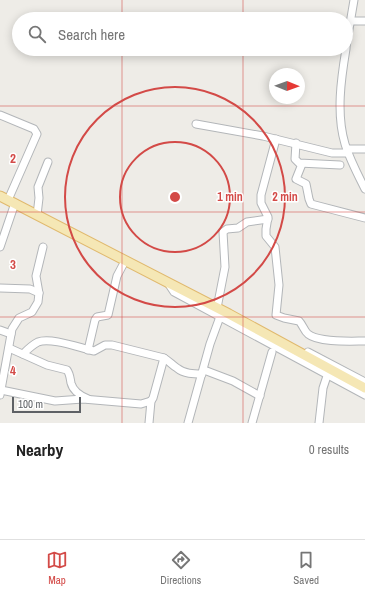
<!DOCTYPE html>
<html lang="en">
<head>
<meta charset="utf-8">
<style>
  body { margin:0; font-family:"Archivo Narrow",sans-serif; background:#f6f6f6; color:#222 }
  .compass { position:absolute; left:269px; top:68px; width:36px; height:36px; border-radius:50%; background:#fff; box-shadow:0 2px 10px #0003; rotate:91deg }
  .scale { position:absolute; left:12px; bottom:10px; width:69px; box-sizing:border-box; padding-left:4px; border:2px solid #5e6165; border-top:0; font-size:11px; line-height:14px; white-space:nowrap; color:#5e6165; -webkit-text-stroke:3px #fff; paint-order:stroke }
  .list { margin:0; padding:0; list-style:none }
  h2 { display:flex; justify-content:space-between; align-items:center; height:52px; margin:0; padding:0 16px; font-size:17px }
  h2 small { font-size:13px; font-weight:400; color:#767676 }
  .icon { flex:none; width:22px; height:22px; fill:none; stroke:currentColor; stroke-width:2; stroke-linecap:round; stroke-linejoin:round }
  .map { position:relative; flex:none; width:365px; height:423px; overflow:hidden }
  .search { position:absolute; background:#fff; box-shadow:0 2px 10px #0003; left:12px; right:12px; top:12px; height:44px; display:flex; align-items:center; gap:10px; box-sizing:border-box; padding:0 14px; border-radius:22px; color:#767676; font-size:15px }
  .sheet { height:116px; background:#fff }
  nav { display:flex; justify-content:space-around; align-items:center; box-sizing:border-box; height:56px; border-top:1px solid #e0e0e0; background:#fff; font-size:11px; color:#767676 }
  nav a { display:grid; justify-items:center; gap:2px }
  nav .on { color:#d34a47 }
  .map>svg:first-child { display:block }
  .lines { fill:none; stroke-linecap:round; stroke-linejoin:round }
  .minor-casing { stroke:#b3b6b9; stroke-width:9 }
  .major-casing { stroke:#e0b96e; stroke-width:11 }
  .minor { stroke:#fff; stroke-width:7 }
  .major { stroke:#f5e7b5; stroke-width:9 }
  .grid { fill:none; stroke:#d34a47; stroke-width:1; stroke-opacity:0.55 }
  .ring { fill:none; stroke:#d34a47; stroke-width:2 }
  .grid-label { font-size:13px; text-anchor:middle; font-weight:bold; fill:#d34a47; stroke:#fff; stroke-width:3; stroke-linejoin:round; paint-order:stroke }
  .centre { fill:#d34a47; stroke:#fff; stroke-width:2 }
  .ring-label { font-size:12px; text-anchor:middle; font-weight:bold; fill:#d34a47; stroke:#fff; stroke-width:3; stroke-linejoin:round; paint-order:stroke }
</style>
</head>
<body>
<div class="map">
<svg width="365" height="423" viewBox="0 0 365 423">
  <rect width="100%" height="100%" fill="#eeece7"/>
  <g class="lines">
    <g class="minor-casing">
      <g id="minor">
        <polyline points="351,21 365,21"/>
        <polyline points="346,47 354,0"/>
        <path d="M 346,49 C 341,79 336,114 345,144 C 350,160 358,175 365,189"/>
        <polyline points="0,115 34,129 37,134 8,200"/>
        <polyline points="196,124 263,136 332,153 348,153"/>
        <path d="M 276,139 L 261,195 L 261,203 L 268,217 L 266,229 L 266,236 L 275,247 L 279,285 L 276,315 L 284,318 L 299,321 C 303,325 304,331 308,334 C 319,343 352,341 365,341"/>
        <polyline points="296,143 295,159 299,163 340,165"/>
        <polyline points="347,149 365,149"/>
        <polyline points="302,164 296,179 306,184 309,199 311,204 365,218"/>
        <polyline points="37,215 39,198 38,187 48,162"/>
        <polyline points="0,247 15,203"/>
        <polyline points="168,283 174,292 365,395"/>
        <polyline points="0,288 30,289 39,293"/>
        <polyline points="217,308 225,267 223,232 227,229 238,228 247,222 268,219"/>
        <polyline points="0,330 11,334"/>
        <path d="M 9,348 L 47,365 L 67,370 C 70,374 70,378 71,383 C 73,391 81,396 88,399"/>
        <polyline points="88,350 95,320 97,317 108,315 117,276 125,261"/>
        <polyline points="308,352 365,382"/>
        <path d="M 23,354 C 28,349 32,345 38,342 C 51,337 80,348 94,351 L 105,345 L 112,345 L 164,358 C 169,361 172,365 177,368 C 184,374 194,374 202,374"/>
        <polyline points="204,370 233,381 260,396"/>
        <polyline points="1,390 55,401 83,399 141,404 151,401 153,398 164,358"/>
        <polyline points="0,395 12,329 19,318 32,312 38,302 39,293 36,276 43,247"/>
        <polyline points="149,423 151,401"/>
        <polyline points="188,423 210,344 221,314"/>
        <polyline points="252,423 272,352"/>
        <polyline points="319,423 323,388 329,370"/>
      </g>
    </g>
    <g class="major-casing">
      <polyline id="major" points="0,196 229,314 365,388"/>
    </g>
    <use href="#minor" class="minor"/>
    <use href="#major" class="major"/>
  </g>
  <path class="grid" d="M 122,0 L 122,19M 243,0 L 243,19M 122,49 L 122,423M 243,49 L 243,423M 0,106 L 365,106M 0,212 L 365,212M 0,317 L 365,317"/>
  <g class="ring">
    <circle cx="175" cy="197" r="55"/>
    <circle cx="175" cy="197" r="110"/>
  </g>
  <g class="grid-label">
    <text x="13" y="163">2</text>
    <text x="13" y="269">3</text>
    <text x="13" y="375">4</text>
  </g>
  <circle cx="175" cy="197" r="6" class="centre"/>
  <g class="ring-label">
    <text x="230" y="201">1 min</text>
    <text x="285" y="201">2 min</text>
  </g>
</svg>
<svg class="compass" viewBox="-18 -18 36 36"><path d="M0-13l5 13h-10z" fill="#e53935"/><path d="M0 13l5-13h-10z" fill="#767676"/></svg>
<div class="scale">100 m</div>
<div class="search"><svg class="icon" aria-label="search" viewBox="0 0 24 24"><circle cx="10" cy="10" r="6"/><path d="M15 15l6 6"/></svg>Search here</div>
</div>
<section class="sheet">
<h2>Nearby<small>0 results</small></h2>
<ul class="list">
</ul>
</section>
<nav>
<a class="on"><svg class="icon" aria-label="map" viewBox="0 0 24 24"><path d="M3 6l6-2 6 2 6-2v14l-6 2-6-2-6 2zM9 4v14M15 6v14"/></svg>Map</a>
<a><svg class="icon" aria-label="directions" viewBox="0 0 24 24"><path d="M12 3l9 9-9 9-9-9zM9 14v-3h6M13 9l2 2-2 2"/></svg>Directions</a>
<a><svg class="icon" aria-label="saved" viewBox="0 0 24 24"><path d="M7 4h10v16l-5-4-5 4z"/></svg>Saved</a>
</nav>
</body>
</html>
